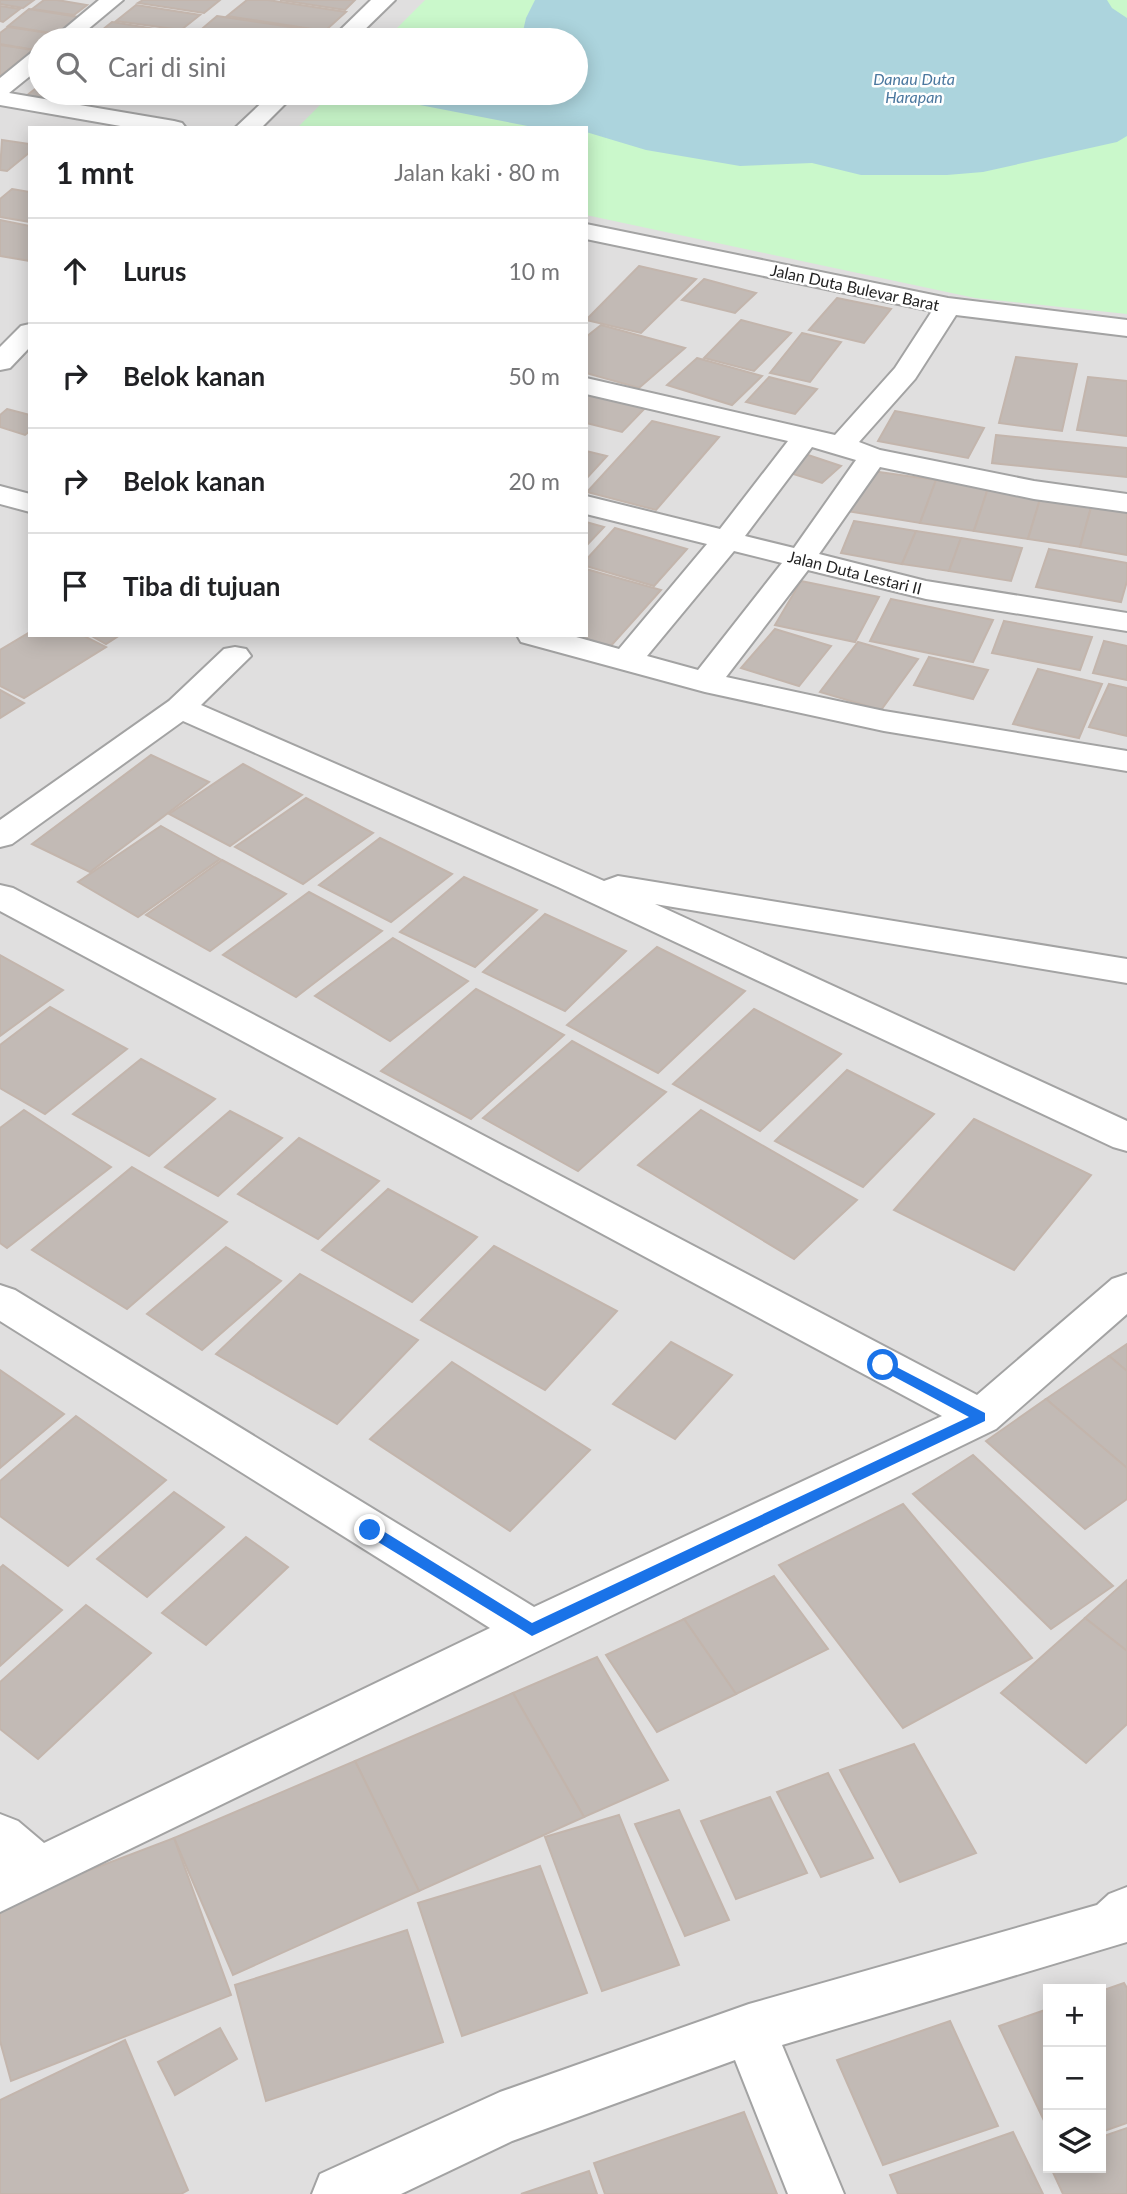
<!DOCTYPE html>
<html lang="id">
<head>
<meta charset="utf-8">
<style>
  body { margin:0; font-family:Lato,sans-serif; background:#f2f2f2; color:#202124 }
  .controls { position:absolute; right:21px; bottom:21px; display:grid; overflow:hidden; border-radius:0px; box-shadow:0 4px 18px #0003 }
  .controls button { width:63px; height:63px; display:grid; place-items:center; padding:0; border:0; border-bottom:2px solid #e0e0e0; background:#fff; color:#202124; font:35px sans-serif }
  .stop { position:absolute; width:21px; height:21px; margin:-16px; border:5px solid #1a73e8; border-radius:50%; background:#fff }
  .stop.end { background:#1a73e8; border-color:#fff; box-shadow:0 2px 7px #0008 }
  .list { margin:0; padding:0; list-style:none }
  h2 { display:flex; justify-content:space-between; align-items:center; height:91px; margin:0; padding:0 28px; font-size:30px }
  h2 small { font-size:23px; font-weight:400; color:#757577 }
  .list li { display:grid; grid-template-columns:46px 1fr auto; gap:21px; align-items:center; box-sizing:border-box; height:105px; padding:0 28px; border-top:2px solid #e0e0e0 }
  .list b { display:block; font-size:26px; white-space:nowrap }
  .list em { font-size:23px; font-style:normal; color:#757577 }
  .icon { flex:none; width:38px; height:38px; fill:none; stroke:currentColor; stroke-width:2; stroke-linecap:round; stroke-linejoin:round }
  .map { position:relative; flex:none; width:1127px; height:2194px; overflow:hidden }
  .search { position:absolute; background:#fff; box-shadow:0 4px 18px #0003; left:28px; top:28px; width:560px; height:77px; display:flex; align-items:center; gap:18px; box-sizing:border-box; padding:0 24px; border-radius:38px; color:#757577; font-size:26px }
  .panel { position:absolute; background:#fff; box-shadow:0 4px 18px #0003; left:28px; top:126px; width:560px; height:511px; border-radius:0px }
  .map>svg:first-child { display:block }
  .residential { fill:#e0dfdf; fill-rule:evenodd }
  .park { fill:#caf8cb }
  .water { fill:#acd4dd }
  .building { fill:#c2bab5; stroke:#c3b5ac; stroke-width:2 }
  .lines { fill:none; stroke-linecap:round; stroke-linejoin:round }
  .minor-casing { stroke:#a3a3a3; stroke-width:4 }
  .minor { fill:#fff; fill-rule:evenodd }
  .route { fill:#1a73e8 }
  .labels { text-anchor:middle; dominant-baseline:central; stroke-width:5; stroke-linejoin:round; paint-order:stroke }
  .far-water-label { font-size:16px; font-style:italic; fill:#4b789f; stroke:#fff }
  .far-street-label { font-size:16px; fill:#222; stroke:#fff }
</style>
</head>
<body>
<div class="map">
<svg width="1127" height="2194" viewBox="0 0 1127 2194">
  <rect width="100%" height="100%" fill="#f1eee9"/>
  <path class="residential" d="M 0,0 L 1127,0 L 1127,2194 L 0,2194 ZM 40,40 L 576,40 L 576,93 L 40,93 ZM 30,128 L 586,128 L 586,635 L 30,635 ZM 1048,1989 L 1101,1989 L 1101,2168 L 1048,2168 Z"/>
  <polygon class="park" points="425,0 1127,0 1127,314 975,298 586,215 586,128 297,128 332,93 576,93 576,40 385,40"/>
  <polygon class="water" points="535,0 1107,0 1112,8 1127,18 1127,136 1117,142 983,172 947,175 861,175 812,163 740,166 646,150 586,132 586,128 538,128 394,100 406,93 576,93 576,40 521,40 526,18"/>
  <g class="building">
    <polygon points="0,0 34,0 23,8 0,4"/>
    <polygon points="44,0 57,0 87,5 74,15 32,9"/>
    <polygon points="143,0 220,0 204,13 138,3"/>
    <polygon points="247,0 268,0 346,12 325,31 227,16"/>
    <polygon points="280,0 355,0 345,10"/>
    <polygon points="136,5 200,15 181,30 116,21"/>
    <polygon points="0,6 20,9 3,22 0,21"/>
    <polygon points="29,9 78,17 57,34 8,26"/>
    <polygon points="217,16 325,32 315,40 244,40 197,33"/>
    <polygon points="112,22 181,33 171,40 136,40 97,34"/>
    <polygon points="8,27 55,34 47,40 40,40 40,46 35,50 0,44 0,33"/>
    <polygon points="0,45 33,50 0,76"/>
    <polygon points="40,85 40,93 102,93 85,107 25,97"/>
    <polygon points="2,140 30,144 30,152 7,171 0,170"/>
    <polygon points="12,189 30,192 30,222 0,217 0,199"/>
    <polygon points="0,220 30,226 30,261 0,256"/>
    <polygon points="639,266 696,279 641,333 586,320"/>
    <polygon points="704,279 756,293 735,313 682,300"/>
    <polygon points="837,298 891,309 864,343 809,330"/>
    <polygon points="741,320 791,333 754,371 704,358"/>
    <polygon points="601,325 685,348 639,388 586,373 586,337"/>
    <polygon points="802,333 841,342 810,382 770,373"/>
    <polygon points="1016,357 1077,364 1062,431 999,423"/>
    <polygon points="697,358 762,376 732,405 667,385"/>
    <polygon points="769,377 817,389 795,414 746,402"/>
    <polygon points="1088,377 1127,381 1127,436 1077,430"/>
    <polygon points="586,390 647,406 622,432 586,423"/>
    <polygon points="7,409 30,415 30,431 25,435 0,427 0,415"/>
    <polygon points="895,411 984,428 968,458 878,441"/>
    <polygon points="652,421 719,437 656,510 587,492"/>
    <polygon points="996,435 1127,448 1127,477 992,463"/>
    <polygon points="586,451 607,456 586,479"/>
    <polygon points="805,454 841,466 822,483 787,472"/>
    <polygon points="872,471 936,480 920,523 847,511"/>
    <polygon points="936,480 988,488 974,531 920,523"/>
    <polygon points="988,488 1041,496 1028,539 974,531"/>
    <polygon points="1041,496 1092,504 1080,547 1028,539"/>
    <polygon points="1092,504 1127,509 1127,555 1080,547"/>
    <polygon points="854,521 916,531 902,564 841,553"/>
    <polygon points="586,522 604,527 586,546"/>
    <polygon points="615,528 687,549 654,586 586,566 586,560"/>
    <polygon points="916,531 961,538 949,571 902,564"/>
    <polygon points="961,538 1022,548 1011,581 949,571"/>
    <polygon points="1049,549 1127,563 1127,581 1121,602 1036,587"/>
    <polygon points="586,569 661,590 608,649 560,635 586,635"/>
    <polygon points="801,581 879,597 855,642 775,625"/>
    <polygon points="891,599 993,620 973,662 870,641"/>
    <polygon points="1004,621 1092,637 1080,670 992,653"/>
    <polygon points="775,629 831,646 799,686 741,668"/>
    <polygon points="30,632 30,635 82,635 106,647 24,698 0,686 0,650"/>
    <polygon points="90,635 120,635 106,644"/>
    <polygon points="1104,641 1127,646 1127,680 1093,673"/>
    <polygon points="858,642 918,659 881,710 820,692"/>
    <polygon points="929,657 988,670 973,699 914,685"/>
    <polygon points="1038,669 1102,684 1079,738 1013,724"/>
    <polygon points="1109,684 1127,688 1127,736 1089,727"/>
    <polygon points="0,690 24,703 0,718"/>
    <polygon points="151,755 209,782 90,872 32,844"/>
    <polygon points="243,764 302,795 230,846 169,814"/>
    <polygon points="306,798 373,833 303,884 235,847"/>
    <polygon points="161,826 220,859 138,917 78,882"/>
    <polygon points="380,838 452,874 391,922 319,885"/>
    <polygon points="222,860 286,894 210,951 146,915"/>
    <polygon points="464,877 537,910 475,967 400,932"/>
    <polygon points="309,892 382,931 296,997 223,955"/>
    <polygon points="545,914 626,951 565,1011 483,972"/>
    <polygon points="393,938 468,981 390,1041 315,996"/>
    <polygon points="657,947 745,991 658,1073 567,1025"/>
    <polygon points="0,955 63,990 0,1036"/>
    <polygon points="476,989 564,1035 471,1119 381,1071"/>
    <polygon points="50,1007 127,1049 45,1114 0,1088 0,1045"/>
    <polygon points="754,1009 841,1054 760,1131 673,1084"/>
    <polygon points="572,1041 666,1092 578,1171 483,1118"/>
    <polygon points="141,1059 215,1099 149,1156 73,1114"/>
    <polygon points="847,1070 934,1114 863,1187 775,1141"/>
    <polygon points="24,1110 111,1167 7,1248 0,1243 0,1128"/>
    <polygon points="701,1110 857,1200 794,1259 638,1165"/>
    <polygon points="230,1111 282,1138 218,1196 165,1167"/>
    <polygon points="974,1119 1091,1175 1014,1270 894,1210"/>
    <polygon points="299,1138 379,1181 318,1239 238,1194"/>
    <polygon points="132,1167 227,1222 127,1309 32,1250"/>
    <polygon points="388,1189 477,1237 412,1302 322,1250"/>
    <polygon points="494,1246 617,1311 545,1390 421,1320"/>
    <polygon points="226,1247 281,1281 202,1350 147,1314"/>
    <polygon points="300,1274 418,1340 337,1424 216,1354"/>
    <polygon points="671,1342 732,1375 675,1439 613,1404"/>
    <polygon points="1127,1344 1127,1371 1109,1356"/>
    <polygon points="1109,1356 1127,1371 1127,1468 1046,1399"/>
    <polygon points="452,1362 590,1450 510,1531 370,1439"/>
    <polygon points="0,1370 64,1414 0,1468"/>
    <polygon points="1046,1399 1127,1468 1127,1499 1085,1529 986,1441"/>
    <polygon points="76,1416 166,1480 68,1566 0,1516 0,1481"/>
    <polygon points="973,1455 1113,1586 1051,1629 913,1494"/>
    <polygon points="174,1492 224,1527 147,1597 97,1559"/>
    <polygon points="903,1504 1032,1658 903,1728 779,1565"/>
    <polygon points="246,1537 288,1567 206,1645 162,1613"/>
    <polygon points="3,1565 62,1610 0,1666 0,1568"/>
    <polygon points="774,1576 828,1649 736,1694 684,1619"/>
    <polygon points="1127,1580 1127,1651 1085,1618"/>
    <polygon points="86,1605 151,1653 38,1759 0,1729 0,1682"/>
    <polygon points="1085,1618 1127,1651 1127,1724 1086,1763 1001,1693"/>
    <polygon points="684,1619 736,1694 657,1732 606,1655"/>
    <polygon points="597,1657 668,1780 584,1817 513,1693"/>
    <polygon points="513,1693 584,1817 419,1891 355,1761"/>
    <polygon points="914,1744 976,1853 900,1882 840,1770"/>
    <polygon points="355,1761 419,1891 233,1975 174,1838"/>
    <polygon points="828,1773 873,1858 821,1877 777,1792"/>
    <polygon points="770,1797 807,1873 736,1899 701,1821"/>
    <polygon points="679,1810 729,1920 685,1936 635,1824"/>
    <polygon points="619,1815 679,1965 602,1991 545,1837"/>
    <polygon points="174,1838 231,1995 11,2081 0,2041 0,1904"/>
    <polygon points="540,1866 587,1993 462,2036 418,1903"/>
    <polygon points="407,1930 443,2042 266,2101 235,1985"/>
    <polygon points="1124,1983 1127,1988 1127,2123 1101,2132 1101,1991"/>
    <polygon points="1048,2009 1048,2129 999,2026"/>
    <polygon points="950,2021 998,2126 883,2165 837,2060"/>
    <polygon points="220,2028 237,2059 175,2095 158,2062"/>
    <polygon points="125,2040 188,2190 181,2194 0,2194 0,2100"/>
    <polygon points="744,2112 777,2194 605,2194 594,2163"/>
    <polygon points="1127,2128 1127,2194 1063,2194 1051,2168 1101,2168 1101,2137"/>
    <polygon points="1013,2132 1043,2194 898,2194 890,2175"/>
    <polygon points="589,2171 597,2194 521,2194"/>
  </g>
  <g class="lines">
    <g class="minor-casing">
      <g id="minor">
        <polygon points="99,0 123,0 75,40 51,40"/>
        <polygon points="371,0 395,0 354,40 330,40"/>
        <polygon points="40,50 40,68 9,93 174,121 182,123 186,128 132,128 0,105 0,78 32,52"/>
        <polygon points="272,93 296,93 261,128 235,128"/>
        <path d="M 586,224 L 948,298 L 1127,320 L 1127,336 L 956,315 L 915,379 L 859,442 L 880,450 L 1034,481 L 1127,494 L 1127,512 L 1034,499 L 880,467 L 819,554 L 926,581 L 1127,613 L 1127,631 L 926,599 L 808,570 L 726,677 L 884,711 L 1127,751 L 1127,771 L 884,731 L 705,692 L 521,642 L 517,635 L 569,635 L 619,649 L 707,544 L 586,514 L 586,496 L 720,529 L 788,441 L 586,394 L 586,378 L 835,435 L 895,368 L 932,311 L 586,239 ZM 812,447 L 856,460 L 794,548 L 745,536 ZM 734,551 L 782,563 L 698,670 L 647,656 Z"/>
        <polygon points="30,324 30,347 10,368 0,370 0,347 21,326"/>
        <polygon points="0,486 30,494 30,512 0,504"/>
        <polygon points="235,647 246,649 251,656 201,705 604,881 618,876 1127,959 1127,983 655,904 1127,1121 1127,1151 1113,1147 558,887 183,721 12,844 0,847 0,820 169,701 224,649"/>
        <polygon points="0,885 13,888 977,1395 1112,1279 1127,1274 1127,1314 996,1429 0,1912 0,1814 18,1821 44,1843 490,1628 0,1321 0,1285 15,1290 534,1607 942,1416 0,911"/>
        <polygon points="1127,1887 1127,1942 782,2045 844,2194 788,2194 735,2060 512,2141 401,2194 312,2194 320,2174 500,2092 749,2004 1097,1905 1109,1894"/>
      </g>
    </g>
    <use href="#minor" class="minor"/>
  </g>
  <polygon class="route" points="883,1360 985,1413 985,1421 532,1636 365,1534 363,1530 365,1526 375,1526 532,1623 969,1417 878,1368 876,1365"/>
  <g class="labels">
    <g class="far-water-label">
      <text x="914" y="78">Danau Duta<tspan x="914" dy="18">Harapan</tspan></text>
    </g>
    <g class="far-street-label">
      <text transform="translate(855 287) rotate(12)">Jalan Duta Bulevar Barat</text>
      <text transform="translate(855 572) rotate(14)">Jalan Duta Lestari II</text>
    </g>
  </g>
</svg>
<div class="controls">
<button>+</button>
<button>−</button>
<button><svg class="icon" aria-label="layers" viewBox="0 0 24 24"><path d="M12 4l9 5-9 5-9-5zM3 14l9 5 9-5"/></svg></button>
</div>
<div class="stop" style="left:883px;top:1365px"></div>
<div class="stop end" style="left:370px;top:1530px"></div>
<div class="search"><svg class="icon" aria-label="search" viewBox="0 0 24 24"><circle cx="10" cy="10" r="6"/><path d="M15 15l6 6"/></svg>Cari di sini</div>
<section class="panel">
<h2>1 mnt<small>Jalan kaki · 80 m</small></h2>
<ul class="list">
<li><svg class="icon" aria-label="ahead" viewBox="0 0 24 24"><path d="M12 20V5M6 11l6-6 6 6"/></svg><div><b>Lurus</b></div><em>10 m</em></li>
<li><svg class="icon" aria-label="right" viewBox="0 0 24 24"><path d="M7 20v-9h11M14 6l5 5-5 5"/></svg><div><b>Belok kanan</b></div><em>50 m</em></li>
<li><svg class="icon" aria-label="right" viewBox="0 0 24 24"><path d="M7 20v-9h11M14 6l5 5-5 5"/></svg><div><b>Belok kanan</b></div><em>20 m</em></li>
<li><svg class="icon" aria-label="arrive" viewBox="0 0 24 24"><path d="M6 21V4h12l-3 4 3 4H6"/></svg><div><b>Tiba di tujuan</b></div></li>
</ul>
</section>
</div>
</body>
</html>
